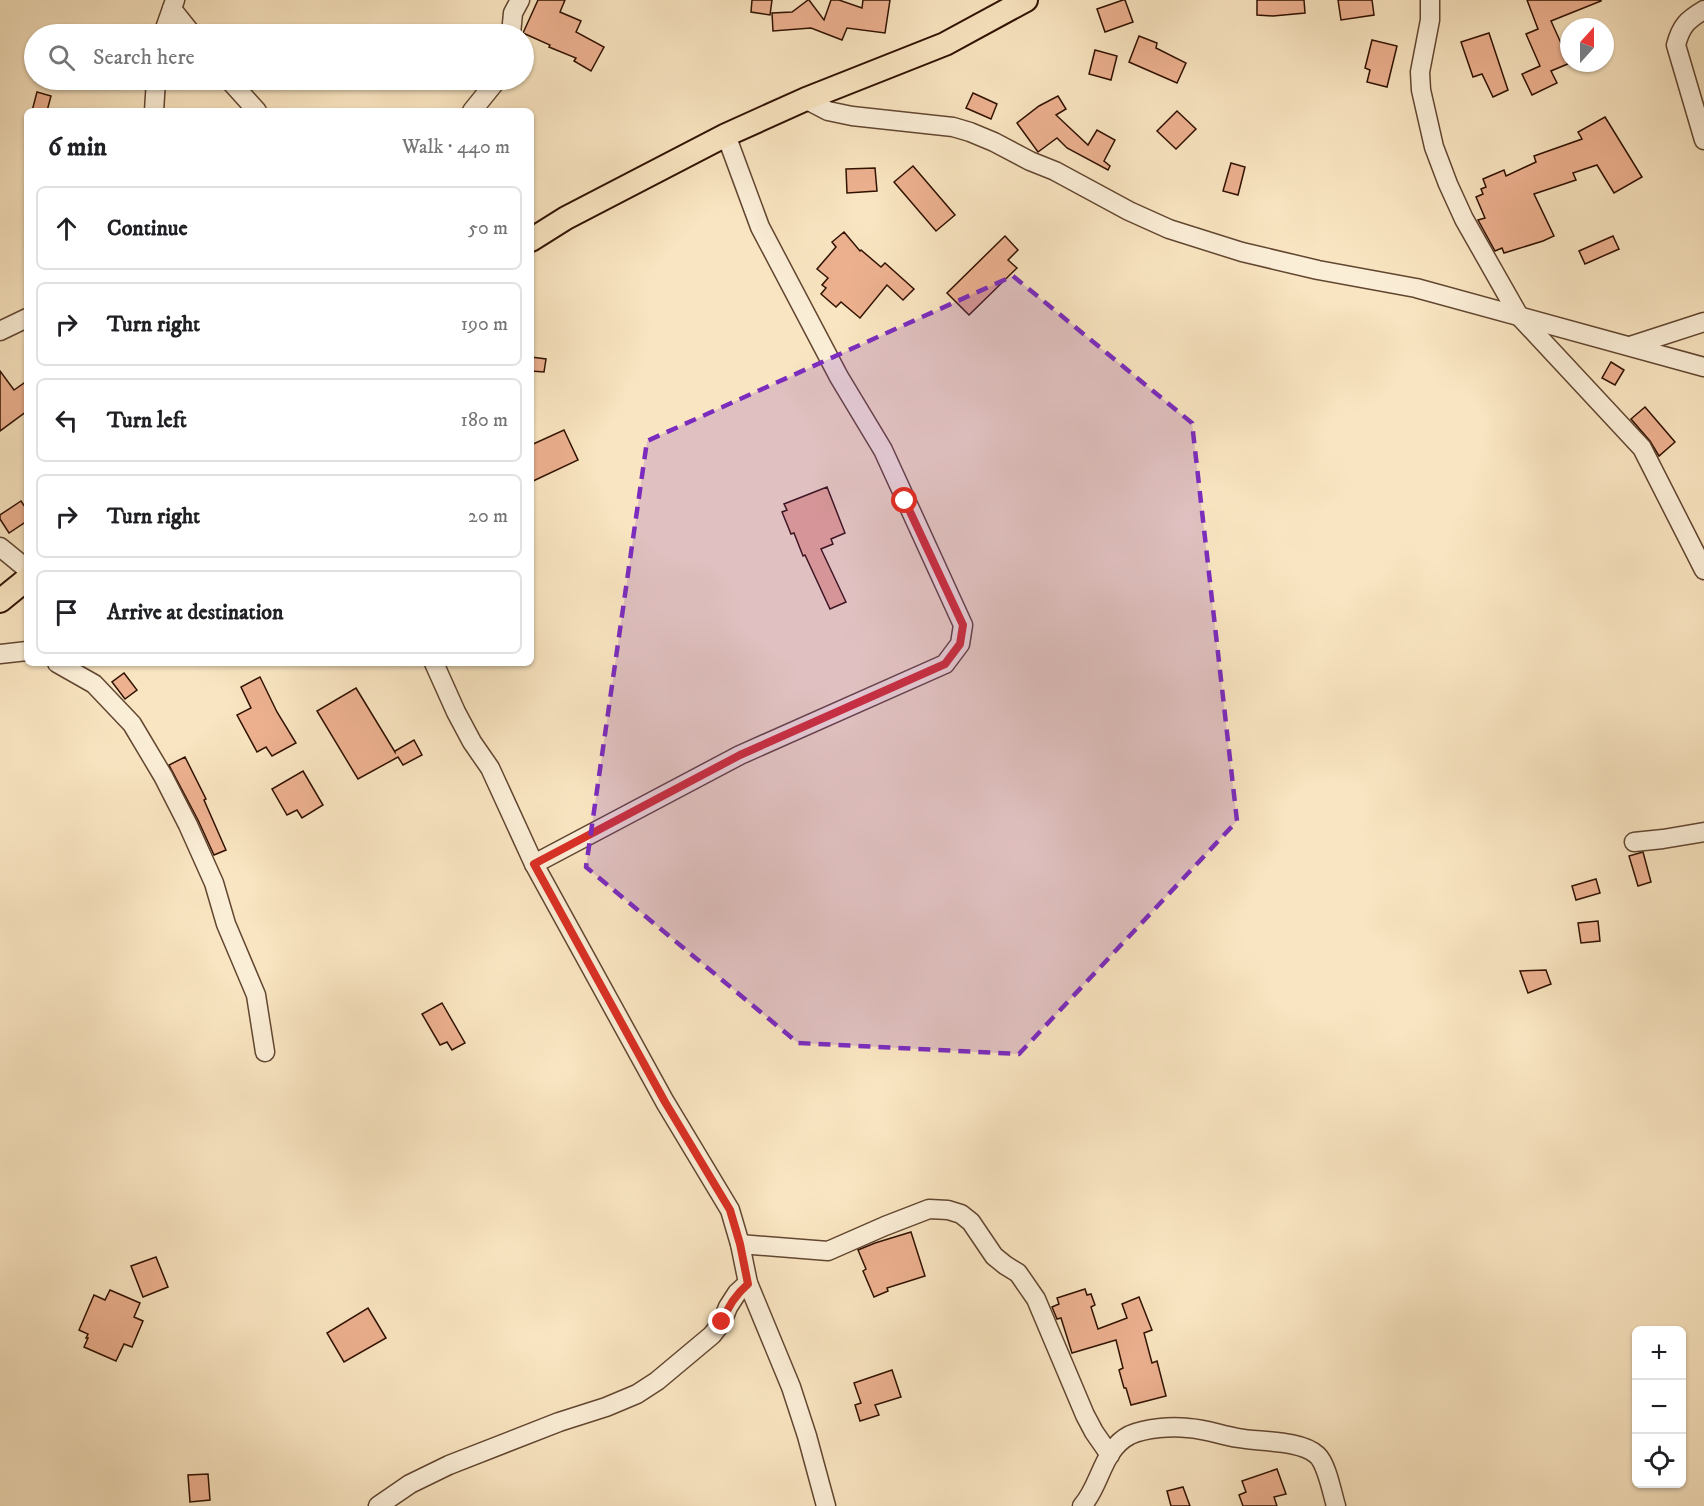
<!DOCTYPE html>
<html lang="en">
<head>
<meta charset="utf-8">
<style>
  body { margin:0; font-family:"IM FELL DW Pica",serif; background:#f2f2f2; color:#202124 }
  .controls { position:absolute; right:18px; bottom:18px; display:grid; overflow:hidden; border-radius:9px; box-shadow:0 2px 4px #0004 }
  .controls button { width:54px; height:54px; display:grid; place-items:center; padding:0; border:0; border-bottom:2px solid #e0e0e0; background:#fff; color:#202124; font:30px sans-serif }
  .compass { position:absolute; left:1560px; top:18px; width:54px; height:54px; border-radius:50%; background:#fff; box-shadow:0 2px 4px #0004; rotate:21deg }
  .stop { position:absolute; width:18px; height:18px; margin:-14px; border:4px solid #d93025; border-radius:50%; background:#fff }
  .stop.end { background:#d93025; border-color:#fff; box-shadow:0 2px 6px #0008 }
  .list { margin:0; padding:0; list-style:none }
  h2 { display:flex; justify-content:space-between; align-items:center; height:78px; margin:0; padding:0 24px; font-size:26px }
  h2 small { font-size:20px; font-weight:400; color:#757577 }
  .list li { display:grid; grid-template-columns:39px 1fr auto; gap:18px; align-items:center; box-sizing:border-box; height:84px; margin:0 12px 12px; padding:0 12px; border:2px solid #e0e0e0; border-radius:9px }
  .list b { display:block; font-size:22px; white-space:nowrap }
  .list em { font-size:20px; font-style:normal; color:#757577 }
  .icon { flex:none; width:33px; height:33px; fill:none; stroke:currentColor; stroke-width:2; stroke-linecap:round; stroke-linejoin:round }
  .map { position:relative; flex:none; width:1704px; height:1506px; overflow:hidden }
  .search { position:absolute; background:#fff; box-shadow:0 2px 4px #0004; left:24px; top:24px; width:510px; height:66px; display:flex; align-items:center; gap:15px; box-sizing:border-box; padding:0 21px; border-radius:33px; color:#757577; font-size:22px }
  .panel { position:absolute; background:#fff; box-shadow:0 2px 4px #0004; left:24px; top:108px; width:510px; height:558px; border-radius:9px }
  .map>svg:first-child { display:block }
  .building { fill:#edb190; stroke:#301100; stroke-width:1.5 }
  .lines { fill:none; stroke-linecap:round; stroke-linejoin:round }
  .minor-casing { stroke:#624630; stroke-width:21 }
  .major-casing { stroke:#301100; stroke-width:26 }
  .minor { stroke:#fbeed7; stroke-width:18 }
  .major { stroke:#f9e5c1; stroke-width:22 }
  .route { stroke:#d93025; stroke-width:8 }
  .marked { fill:#7b2cbf; fill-opacity:0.2; stroke:#7b2cbf; stroke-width:4.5; stroke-dasharray:12 8; stroke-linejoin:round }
</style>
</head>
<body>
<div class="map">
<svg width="1704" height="1506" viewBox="0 0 1704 1506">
  <rect width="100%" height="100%" fill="#f9e5c1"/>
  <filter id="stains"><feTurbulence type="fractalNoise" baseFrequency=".00333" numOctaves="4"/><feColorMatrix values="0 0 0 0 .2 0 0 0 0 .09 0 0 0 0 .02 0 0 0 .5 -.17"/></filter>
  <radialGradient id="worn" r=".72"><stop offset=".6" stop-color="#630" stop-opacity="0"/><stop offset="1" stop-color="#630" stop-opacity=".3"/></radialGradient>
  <g class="building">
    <polygon points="538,0 565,0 560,12 581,21 576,32 604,47 591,71 574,61 576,58 549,47 550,45 523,33"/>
    <polygon points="752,0 772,0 770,15 751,12"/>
    <polygon points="808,0 809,0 824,20 831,0 839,0 862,8 863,0 890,0 885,33 847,28 842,40 811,28 773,31 772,13 792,12"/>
    <polygon points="1123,0 1125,0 1133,22 1105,32 1097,9"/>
    <polygon points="1257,0 1304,0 1305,13 1273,16 1257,15"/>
    <polygon points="1338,0 1372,0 1374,15 1341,20"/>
    <polygon points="1527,0 1601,0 1601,1 1551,21 1570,63 1551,71 1557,83 1532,95 1522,74 1540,66 1526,34 1538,29"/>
    <polygon points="1489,33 1508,90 1493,97 1482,74 1473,77 1461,42"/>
    <polygon points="1139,36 1157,43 1156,48 1186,63 1177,83 1129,62"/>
    <polygon points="1372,40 1397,46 1387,87 1367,82 1370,70 1365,68"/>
    <polygon points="1095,50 1117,56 1111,80 1089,74"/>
    <polygon points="37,92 51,96 47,111 32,111"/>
    <polygon points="973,93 997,104 991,119 966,108"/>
    <polygon points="1058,96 1066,109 1056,115 1088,145 1097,130 1115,140 1104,161 1110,166 1108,170 1067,148 1057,138 1038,152 1017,123 1039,106"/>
    <polygon points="1177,111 1196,129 1176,149 1157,131"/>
    <polygon points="1605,117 1642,177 1614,193 1597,165 1573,173 1576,180 1534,194 1554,236 1543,241 1504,253 1502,248 1495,251 1478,220 1485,218 1476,197 1483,194 1481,189 1486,187 1483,179 1504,170 1506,176 1536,162 1534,156 1582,139 1578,132"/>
    <polygon points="1231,163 1245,167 1238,195 1223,191"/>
    <polygon points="913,166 955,215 936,231 894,182"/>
    <polygon points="875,168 877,191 847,193 846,169"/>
    <polygon points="844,232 860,251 861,250 881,267 885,263 914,289 903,300 887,285 860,318 841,302 836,307 821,294 826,288 822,285 828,278 817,269 836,247 832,242"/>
    <polygon points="1005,236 1018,250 1008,260 1017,268 969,315 947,293"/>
    <polygon points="1613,236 1619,249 1585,264 1579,251"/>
    <polygon points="531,357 546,359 544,372 531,371"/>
    <polygon points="1611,362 1624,370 1615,385 1602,378"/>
    <polygon points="0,371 14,390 27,381 27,411 0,431"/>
    <polygon points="1645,407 1675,442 1659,456 1650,441 1631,419"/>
    <polygon points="564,430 578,460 531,482 531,445"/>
    <polygon points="827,487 845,533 831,539 833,544 821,549 846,602 830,609 805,555 803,556 794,533 791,534 782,512 787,510 784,504"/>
    <polygon points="21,501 27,510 27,521 9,533 0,519 0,515"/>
    <polygon points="124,673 137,690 125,699 112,682"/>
    <polygon points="260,677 277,712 296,743 272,756 266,747 257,752 237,715 251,708 241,687"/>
    <polygon points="356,688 395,752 395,751 414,740 422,755 403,765 398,757 358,779 317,711"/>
    <polygon points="185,757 206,799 204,800 226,850 214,855 198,820 169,765"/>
    <polygon points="303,771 323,805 302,818 297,810 287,815 272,789"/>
    <polygon points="1643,852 1651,882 1638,886 1629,856"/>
    <polygon points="1596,879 1600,893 1576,900 1572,886"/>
    <polygon points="1598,921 1600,941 1581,943 1578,923"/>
    <polygon points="1546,970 1551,984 1528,993 1520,971"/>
    <polygon points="442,1003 465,1043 452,1050 447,1042 440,1045 422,1014"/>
    <polygon points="911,1232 925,1276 887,1288 888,1291 874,1297 863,1271 866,1269 858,1250 875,1243"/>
    <polygon points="156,1257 168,1287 143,1297 131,1266"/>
    <polygon points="1085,1289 1087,1295 1091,1294 1095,1305 1091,1307 1098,1329 1127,1318 1122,1304 1139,1297 1152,1330 1144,1333 1152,1363 1157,1361 1166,1396 1131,1405 1126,1388 1124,1388 1119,1370 1123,1368 1116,1340 1072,1353 1061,1318 1057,1319 1052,1307 1059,1304 1057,1298"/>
    <polygon points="110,1290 140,1303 134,1317 143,1321 132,1347 124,1344 116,1361 84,1347 88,1338 86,1338 88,1334 79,1330 94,1295 105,1300"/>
    <polygon points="368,1308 386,1338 344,1362 327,1333"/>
    <polygon points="892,1370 901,1397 875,1405 879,1415 860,1421 855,1405 861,1403 854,1383"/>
    <polygon points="1277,1469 1286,1494 1274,1497 1277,1506 1243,1506 1239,1495 1246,1492 1242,1481"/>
    <polygon points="208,1474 210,1500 190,1502 188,1475"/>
    <polygon points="1183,1487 1190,1506 1171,1506 1167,1491"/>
  </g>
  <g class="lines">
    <g class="minor-casing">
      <g id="minor">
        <polyline points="1430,0 1430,20 1420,72 1421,90 1434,147 1448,184 1464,219 1519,316 1642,448 1704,570"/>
        <polyline points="172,9 192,34"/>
        <path d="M 1704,10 C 1687,20 1681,26 1676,45 L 1704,140"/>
        <polyline points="163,34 175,0"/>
        <polyline points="511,34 513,13 520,0"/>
        <polyline points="229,80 257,111"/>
        <polyline points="805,99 828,111 852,116 953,127 970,132 994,142 1030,161 1055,171 1129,211 1169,229 1242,252 1318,270 1416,288 1704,367"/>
        <polyline points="154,111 156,80"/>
        <polyline points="472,111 497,80"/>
        <polyline points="0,331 27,318"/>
        <polyline points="1630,346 1704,322"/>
        <polyline points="0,547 27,569"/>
        <polyline points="0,654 27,651"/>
        <polyline points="57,663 94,684 132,724 163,776 188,825 214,883 226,924 256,995 265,1052"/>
        <polyline points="434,663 456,712 472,742 490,768 534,864 665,1102 730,1210 740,1244 748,1283 791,1387 807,1436 826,1506"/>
        <polyline points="1634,842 1663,839 1704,832"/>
        <polyline points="534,864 740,755 945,664 960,644 963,625 883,450 839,377 760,227 726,135"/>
        <polyline points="740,1244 828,1251 885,1226 929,1209 948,1210 961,1214 971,1222 994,1256 1005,1265 1018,1273 1036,1299 1085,1415 1094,1432 1110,1455"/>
        <polyline points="378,1506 410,1484 449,1465 559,1422 606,1407 637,1394 657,1381 712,1335 722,1322 728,1307 737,1293 748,1283"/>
        <path d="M 1082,1506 C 1101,1485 1102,1449 1130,1435 C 1146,1428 1171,1426 1188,1428 C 1205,1429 1221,1435 1238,1438 C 1259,1442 1301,1440 1317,1455 C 1327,1464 1332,1493 1336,1506"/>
      </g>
    </g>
    <g class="major-casing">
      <g id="major">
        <polyline points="531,240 566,218 726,135 806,99 945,44 1026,0"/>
        <polyline points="0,601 27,579"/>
      </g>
    </g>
    <use href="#minor" class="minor"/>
    <use href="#major" class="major"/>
  </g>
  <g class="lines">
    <path class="route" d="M 722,1322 C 728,1306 735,1295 748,1284 L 740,1244 L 730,1210 L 665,1102 L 534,864 L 740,755 L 945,664 L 960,644 L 963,625 L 905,501"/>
  </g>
  <path class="marked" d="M 1013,276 L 1192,423 L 1237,821 L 1019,1054 L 798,1043 L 586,867 L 647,441 Z"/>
  <rect width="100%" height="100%" filter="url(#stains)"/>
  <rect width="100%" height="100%" fill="url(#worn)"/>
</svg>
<div class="controls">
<button>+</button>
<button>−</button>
<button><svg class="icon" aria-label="locate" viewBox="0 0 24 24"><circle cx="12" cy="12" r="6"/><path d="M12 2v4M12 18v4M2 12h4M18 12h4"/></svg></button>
</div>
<svg class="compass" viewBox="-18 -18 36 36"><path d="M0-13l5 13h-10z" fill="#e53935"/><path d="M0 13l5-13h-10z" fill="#757577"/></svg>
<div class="stop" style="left:905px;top:501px"></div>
<div class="stop end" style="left:722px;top:1322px"></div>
<div class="search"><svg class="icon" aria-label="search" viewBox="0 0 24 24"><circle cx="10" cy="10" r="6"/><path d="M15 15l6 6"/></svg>Search here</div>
<section class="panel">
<h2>6 min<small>Walk · 440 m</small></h2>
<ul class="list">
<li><svg class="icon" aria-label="ahead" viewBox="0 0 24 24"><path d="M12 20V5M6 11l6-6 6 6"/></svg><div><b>Continue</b></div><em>50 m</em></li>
<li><svg class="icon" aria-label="right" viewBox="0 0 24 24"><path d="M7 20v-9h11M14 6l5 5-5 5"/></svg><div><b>Turn right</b></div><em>190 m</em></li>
<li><svg class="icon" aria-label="left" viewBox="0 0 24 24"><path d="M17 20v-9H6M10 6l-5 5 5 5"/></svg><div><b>Turn left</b></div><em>180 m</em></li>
<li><svg class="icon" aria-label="right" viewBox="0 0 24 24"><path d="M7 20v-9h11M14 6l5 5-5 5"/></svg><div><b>Turn right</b></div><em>20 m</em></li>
<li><svg class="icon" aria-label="arrive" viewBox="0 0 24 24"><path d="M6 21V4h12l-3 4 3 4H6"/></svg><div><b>Arrive at destination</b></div></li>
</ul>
</section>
</div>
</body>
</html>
